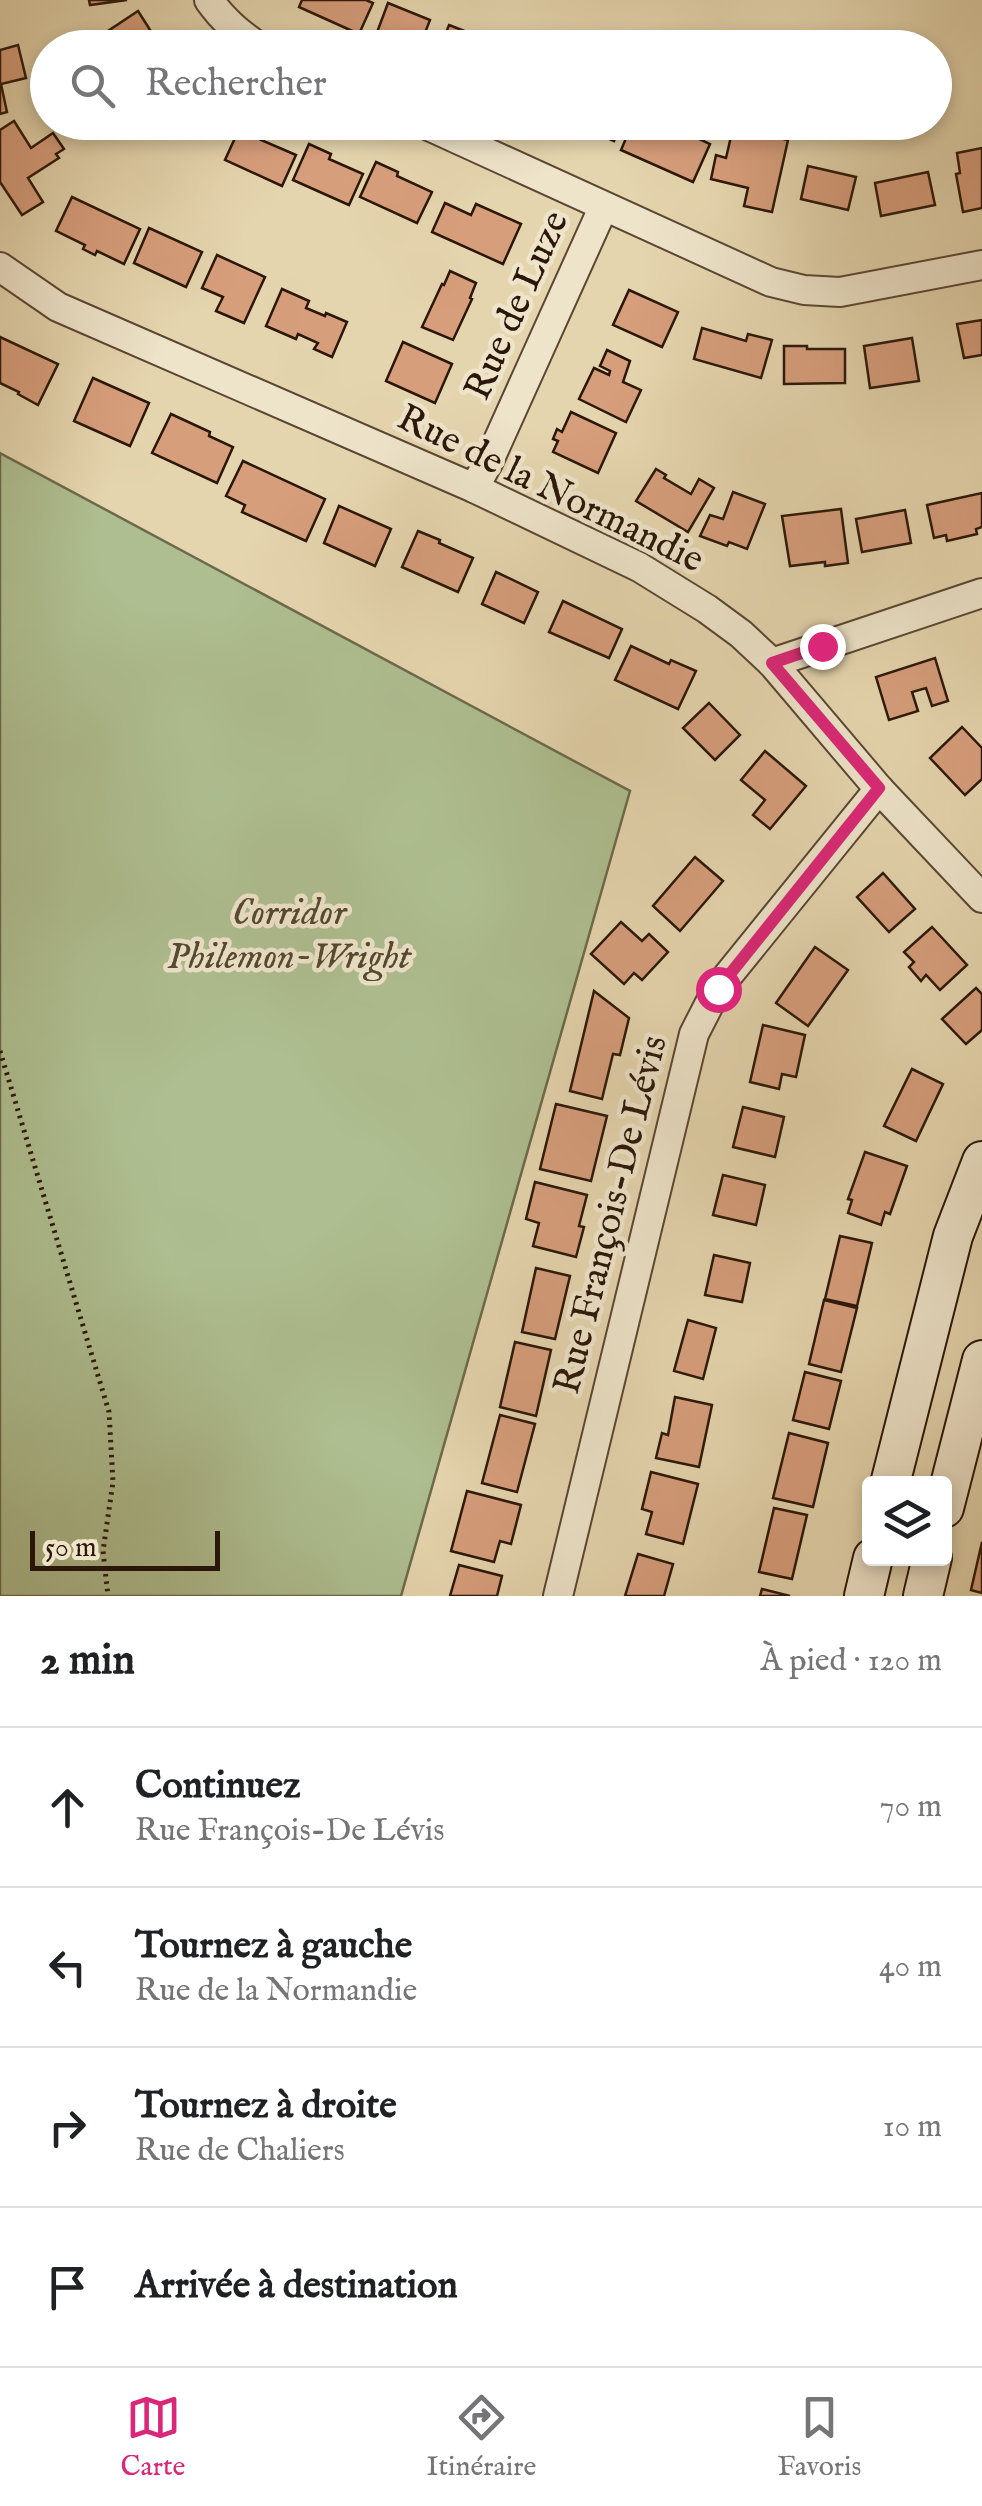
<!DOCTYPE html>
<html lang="fr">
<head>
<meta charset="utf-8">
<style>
  body { margin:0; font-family:"IM FELL English",serif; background:#f2f2f2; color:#202124 }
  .controls { position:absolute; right:30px; bottom:30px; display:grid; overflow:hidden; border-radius:10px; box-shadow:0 5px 15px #0003 }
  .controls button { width:90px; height:90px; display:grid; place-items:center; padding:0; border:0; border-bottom:2px solid #e0e0e0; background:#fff; color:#202124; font:50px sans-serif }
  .scale { position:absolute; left:30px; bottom:25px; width:190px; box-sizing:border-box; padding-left:10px; border:5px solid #2b1709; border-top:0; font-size:28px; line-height:35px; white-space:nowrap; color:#2b1709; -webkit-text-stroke:8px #eee4ca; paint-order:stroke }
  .stop { position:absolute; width:30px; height:30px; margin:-22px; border:8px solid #db2777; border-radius:50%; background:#fff }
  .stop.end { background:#db2777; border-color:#fff; box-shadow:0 2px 10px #0008 }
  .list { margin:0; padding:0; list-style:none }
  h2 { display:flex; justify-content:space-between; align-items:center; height:130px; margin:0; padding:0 40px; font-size:42px }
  h2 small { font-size:32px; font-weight:400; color:#757577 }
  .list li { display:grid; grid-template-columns:65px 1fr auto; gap:30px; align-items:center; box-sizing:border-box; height:160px; padding:0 40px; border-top:2px solid #e0e0e0 }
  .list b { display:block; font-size:38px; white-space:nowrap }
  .list p { margin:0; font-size:32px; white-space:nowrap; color:#757577 }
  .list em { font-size:32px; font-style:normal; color:#757577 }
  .icon { flex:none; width:55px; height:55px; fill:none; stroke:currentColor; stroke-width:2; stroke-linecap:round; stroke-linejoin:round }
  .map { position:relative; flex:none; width:982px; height:1596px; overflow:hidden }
  .search { position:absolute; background:#fff; box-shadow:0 5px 15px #0003; left:30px; right:30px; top:30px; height:110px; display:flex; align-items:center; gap:25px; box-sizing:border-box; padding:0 35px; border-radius:55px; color:#757577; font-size:38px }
  .sheet { height:770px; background:#fff }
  nav { display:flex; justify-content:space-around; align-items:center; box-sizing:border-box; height:140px; border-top:2px solid #e0e0e0; background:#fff; font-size:28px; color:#757577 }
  nav a { display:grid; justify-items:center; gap:5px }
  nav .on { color:#db2777 }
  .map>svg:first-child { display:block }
  .green { fill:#aebe90; stroke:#6c6a4c; stroke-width:2.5 }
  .building { fill:#d79e7c; stroke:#2b1709; stroke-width:2.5 }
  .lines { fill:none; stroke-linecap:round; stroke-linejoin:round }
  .street-casing { stroke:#5a4632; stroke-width:32 }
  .secondary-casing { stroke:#2b1709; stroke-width:42 }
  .path { stroke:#2b1709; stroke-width:5; stroke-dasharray:2.5 5; stroke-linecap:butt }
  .street { stroke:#eee4ca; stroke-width:28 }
  .secondary { stroke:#eee4ca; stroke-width:38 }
  .route { stroke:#db2777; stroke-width:12 }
  .labels { text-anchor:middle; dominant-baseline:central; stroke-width:9; stroke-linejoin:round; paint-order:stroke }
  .street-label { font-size:38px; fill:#2b1709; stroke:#eee4ca }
  .park-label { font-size:38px; font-style:italic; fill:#524932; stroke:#eee4ca }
</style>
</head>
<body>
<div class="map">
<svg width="982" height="1596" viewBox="0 0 982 1596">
  <rect width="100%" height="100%" fill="#e5d5ae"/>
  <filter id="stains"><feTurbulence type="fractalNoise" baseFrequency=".002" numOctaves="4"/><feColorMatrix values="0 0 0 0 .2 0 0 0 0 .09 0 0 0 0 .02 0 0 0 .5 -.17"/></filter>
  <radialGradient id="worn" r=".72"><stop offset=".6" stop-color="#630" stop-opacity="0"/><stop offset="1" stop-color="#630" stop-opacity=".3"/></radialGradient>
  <polygon class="green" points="0,453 630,791 401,1596 0,1596"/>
  <g class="building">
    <polygon points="89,0 127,0 90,5"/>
    <polygon points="302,0 366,0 373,3 359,34 299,7"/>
    <polygon points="388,3 430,20 419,48 406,48 376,35"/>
    <polygon points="138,11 152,33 147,35 155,48 114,48 105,33"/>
    <polygon points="449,25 498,44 497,48 440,48"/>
    <polygon points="18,45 26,78 1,84 7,112 0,114 0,50"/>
    <polygon points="14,121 31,148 53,133 64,149 56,154 59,158 28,178 43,202 22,215 0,182 0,130"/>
    <polygon points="162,122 186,122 178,134"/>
    <polygon points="585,122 622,122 614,141 583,127"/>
    <polygon points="633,122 664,122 710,144 693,182 621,150"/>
    <polygon points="241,125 264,135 261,140 296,155 282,186 225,160"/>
    <polygon points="733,128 788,140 772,212 744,206 748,188 711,179 716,155 726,158"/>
    <polygon points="309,144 331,154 329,159 363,174 349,205 293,180"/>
    <polygon points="982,148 982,208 963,212 956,174 960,173 957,153"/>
    <polygon points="376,162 398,172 397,176 432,192 417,223 360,197"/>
    <polygon points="808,166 856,177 848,210 801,199"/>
    <polygon points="928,172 935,205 881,216 875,183"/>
    <polygon points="72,197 140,229 124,264 97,251 95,255 83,249 85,245 56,231"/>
    <polygon points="445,203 471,215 476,204 521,224 503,264 432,232"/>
    <polygon points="149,228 202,252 186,287 134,263"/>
    <polygon points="217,255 265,277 244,323 216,311 223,297 202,288"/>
    <polygon points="450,271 476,283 470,298 472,299 453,340 422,327 442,284 444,285"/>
    <polygon points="282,289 309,301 306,308 325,316 326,313 347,322 332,357 314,349 318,343 298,334 296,339 266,326"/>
    <polygon points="629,290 678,312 662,347 613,325"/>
    <polygon points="982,320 982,355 964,358 957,324"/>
    <polygon points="702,328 746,341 748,334 772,340 761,378 694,359"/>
    <polygon points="0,337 58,364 38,405 18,394 19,392 0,383"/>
    <polygon points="912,338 919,381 870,388 864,346"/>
    <polygon points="403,342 452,364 435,403 386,381"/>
    <polygon points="784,346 807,346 807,349 845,349 845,383 784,384"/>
    <polygon points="607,350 630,361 623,382 641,390 626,422 579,399 594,368 609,375 610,371 600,366"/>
    <polygon points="93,378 149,403 130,446 74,421"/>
    <polygon points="571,412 616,433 598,473 553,452 558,441 553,439 557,429 562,432"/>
    <polygon points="171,414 210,432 209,436 233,447 217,483 152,453"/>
    <polygon points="243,461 325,499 306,541 242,512 245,505 226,496"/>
    <polygon points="656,469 666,475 664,478 691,494 699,479 714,488 688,532 636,501"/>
    <polygon points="733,492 765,504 747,549 729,542 727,546 700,536 710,515 723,519"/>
    <polygon points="982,493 982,527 976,529 977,534 947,541 946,535 934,538 927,505"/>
    <polygon points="339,506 391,529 375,566 324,543"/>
    <polygon points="841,509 848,563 825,566 825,562 790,566 782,516"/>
    <polygon points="905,510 911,543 862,552 856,519"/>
    <polygon points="418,531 440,540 439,543 473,558 458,592 402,567"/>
    <polygon points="496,572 538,592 524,623 482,604"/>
    <polygon points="563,601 622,629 609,658 549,632"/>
    <polygon points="631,646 669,664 671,660 696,671 678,709 615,680"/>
    <polygon points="935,658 948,701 932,706 926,688 912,692 918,711 889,720 876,677"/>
    <polygon points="709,703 740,735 715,760 683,728"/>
    <polygon points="962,727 982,748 982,779 965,795 930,758"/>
    <polygon points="765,751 806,786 770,829 753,815 765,800 741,780"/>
    <polygon points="695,857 723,881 680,931 653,906"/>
    <polygon points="883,873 915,909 889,932 857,897"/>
    <polygon points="621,922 642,941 649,934 668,952 642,980 634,973 624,984 591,954"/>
    <polygon points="932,927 967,965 940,990 926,975 921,981 909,967 914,962 904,952"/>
    <polygon points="815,947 848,970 808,1026 776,1003"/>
    <polygon points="976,988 982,994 982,1030 966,1044 942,1019"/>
    <polygon points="594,991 629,1018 620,1055 613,1054 602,1099 570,1091"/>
    <polygon points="763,1025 805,1035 796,1077 782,1074 779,1089 750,1082"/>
    <polygon points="912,1069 943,1084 916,1141 884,1126"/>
    <polygon points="556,1104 607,1116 591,1181 540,1169"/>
    <polygon points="743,1107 784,1117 775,1157 733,1147"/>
    <polygon points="865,1152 907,1166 890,1214 885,1212 881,1225 848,1213 852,1200 848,1199"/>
    <polygon points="723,1175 765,1185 756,1225 713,1215"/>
    <polygon points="535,1182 587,1195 579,1226 584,1227 576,1257 533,1246 539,1223 526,1219"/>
    <polygon points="840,1236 872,1243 857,1306 825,1299"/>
    <polygon points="714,1255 750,1263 742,1302 705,1295"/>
    <polygon points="536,1268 570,1276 555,1339 522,1332"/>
    <polygon points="824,1300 857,1308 841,1372 809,1364"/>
    <polygon points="688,1320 716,1328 703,1379 674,1371"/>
    <polygon points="515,1342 551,1350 536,1416 500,1407"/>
    <polygon points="805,1372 841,1381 829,1429 793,1420"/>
    <polygon points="675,1397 712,1405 699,1467 656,1458 662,1433 668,1435"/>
    <polygon points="500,1415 535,1424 517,1492 482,1483"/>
    <polygon points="789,1433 828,1443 813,1507 773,1498"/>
    <polygon points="651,1472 698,1484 683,1544 646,1534 652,1512 642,1509"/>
    <polygon points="467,1491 521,1505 511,1544 500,1541 494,1562 451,1551"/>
    <polygon points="774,1508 807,1515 792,1579 759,1572"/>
    <polygon points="982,1542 982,1593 971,1590"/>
    <polygon points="638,1554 673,1564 664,1596 625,1596"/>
    <polygon points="459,1565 502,1576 497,1596 450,1596"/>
    <polygon points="762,1589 790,1596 760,1596"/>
  </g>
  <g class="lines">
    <g class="street-casing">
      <g id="street">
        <path d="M 209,0 C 223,20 240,35 261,48"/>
        <polyline points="420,122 771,282 804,290 840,292 982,265"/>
        <polyline points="0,267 58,307 474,488 639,567 707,609 741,634 772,663 879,789 982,898"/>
        <polyline points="474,488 488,463 603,208"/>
        <polyline points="772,663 982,593"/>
        <polyline points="558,1596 694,1034 717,989 879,789"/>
      </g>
    </g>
    <g class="secondary-casing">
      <g id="secondary">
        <polyline points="890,1484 953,1236 982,1161"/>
        <polyline points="944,1508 982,1360"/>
        <polyline points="864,1596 873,1558"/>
        <polyline points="923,1596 932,1558"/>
      </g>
    </g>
    <polyline class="path" points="0,1051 109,1412 113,1482 103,1551 108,1596"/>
    <use href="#street" class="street"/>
    <use href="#secondary" class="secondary"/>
  </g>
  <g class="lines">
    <polyline class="route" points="718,989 879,788 772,663 822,646"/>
  </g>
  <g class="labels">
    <g class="street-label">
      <text transform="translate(518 306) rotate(-66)">Rue de Luze</text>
      <text transform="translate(550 490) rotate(26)">Rue de la Normandie</text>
      <text transform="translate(612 1215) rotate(-76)">Rue François-De Lévis</text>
    </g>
    <g class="park-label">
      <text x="289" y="914">Corridor<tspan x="289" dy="44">Philemon-Wright</tspan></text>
    </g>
  </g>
  <rect width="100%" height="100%" filter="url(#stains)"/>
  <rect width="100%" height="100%" fill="url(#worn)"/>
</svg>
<div class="controls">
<button><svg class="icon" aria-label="layers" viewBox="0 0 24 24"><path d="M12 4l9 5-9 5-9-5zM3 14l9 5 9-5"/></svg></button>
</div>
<div class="scale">50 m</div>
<div class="stop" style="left:718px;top:989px"></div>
<div class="stop end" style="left:822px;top:646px"></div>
<div class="search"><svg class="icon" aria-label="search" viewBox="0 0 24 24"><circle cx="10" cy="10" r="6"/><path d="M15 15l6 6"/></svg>Rechercher</div>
</div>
<section class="sheet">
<h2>2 min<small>À pied · 120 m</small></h2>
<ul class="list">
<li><svg class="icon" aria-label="ahead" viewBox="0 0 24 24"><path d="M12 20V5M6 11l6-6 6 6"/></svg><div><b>Continuez</b><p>Rue François-De Lévis</p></div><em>70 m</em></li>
<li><svg class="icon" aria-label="left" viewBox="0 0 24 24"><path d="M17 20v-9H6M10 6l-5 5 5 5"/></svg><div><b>Tournez à gauche</b><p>Rue de la Normandie</p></div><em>40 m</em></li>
<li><svg class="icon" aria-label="right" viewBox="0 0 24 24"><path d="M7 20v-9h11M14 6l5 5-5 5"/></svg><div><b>Tournez à droite</b><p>Rue de Chaliers</p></div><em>10 m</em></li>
<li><svg class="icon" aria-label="arrive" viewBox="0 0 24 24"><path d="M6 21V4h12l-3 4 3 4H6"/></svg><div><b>Arrivée à destination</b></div></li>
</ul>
</section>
<nav>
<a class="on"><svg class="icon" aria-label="map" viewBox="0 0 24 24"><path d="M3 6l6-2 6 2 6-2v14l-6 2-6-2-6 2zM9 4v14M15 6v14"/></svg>Carte</a>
<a><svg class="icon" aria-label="directions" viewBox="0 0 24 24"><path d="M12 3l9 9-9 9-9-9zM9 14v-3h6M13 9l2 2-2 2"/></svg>Itinéraire</a>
<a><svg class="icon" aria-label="saved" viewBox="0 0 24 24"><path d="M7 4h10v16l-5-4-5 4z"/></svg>Favoris</a>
</nav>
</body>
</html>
